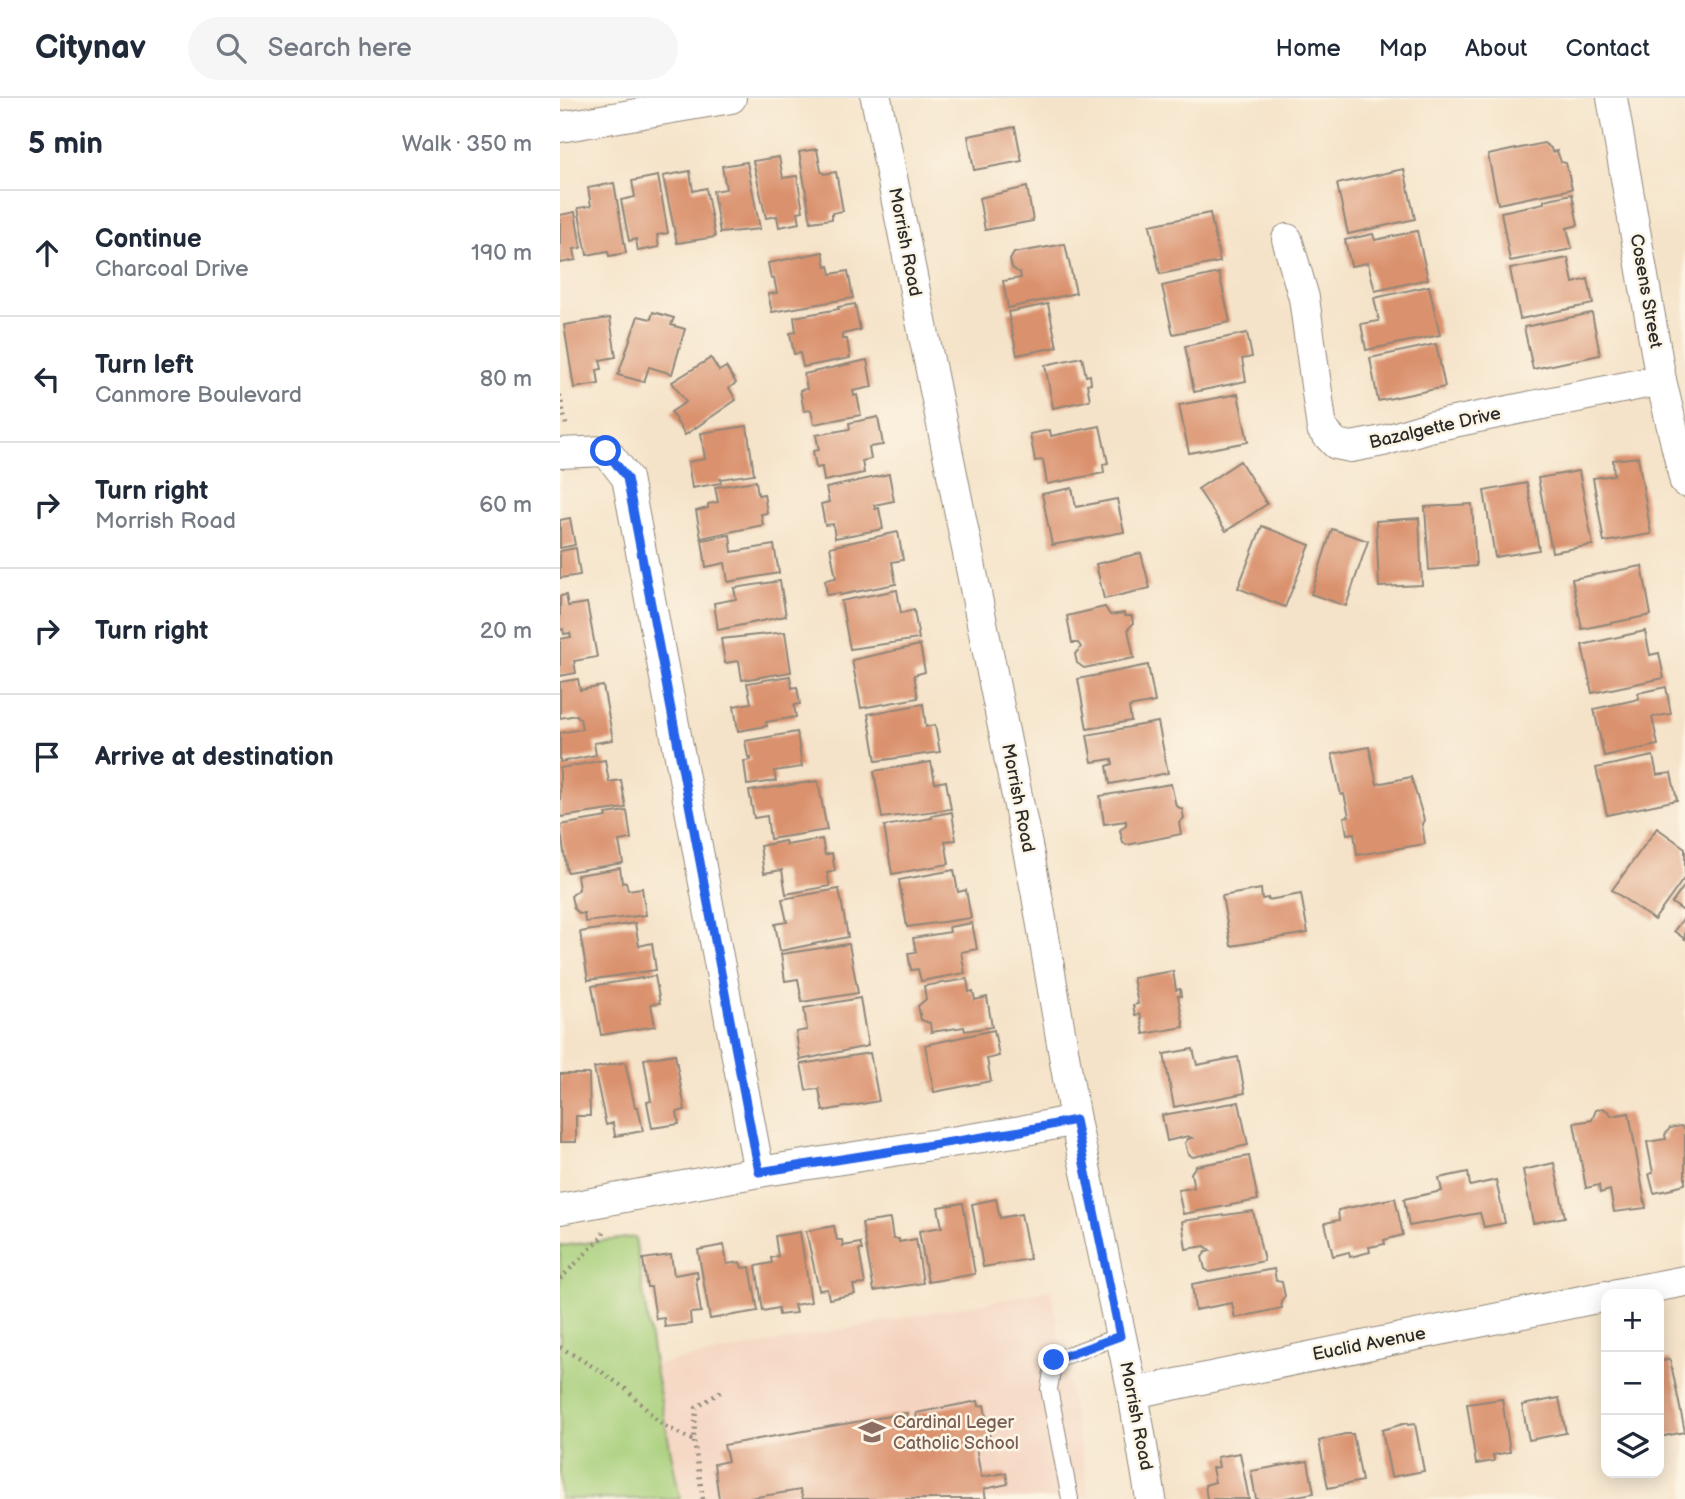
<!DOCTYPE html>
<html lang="en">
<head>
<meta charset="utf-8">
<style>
  body { margin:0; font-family:"Balsamiq Sans",sans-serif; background:#f6f6f7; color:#1f2937 }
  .controls { position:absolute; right:21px; bottom:21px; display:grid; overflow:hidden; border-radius:14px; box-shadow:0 4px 18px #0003 }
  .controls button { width:63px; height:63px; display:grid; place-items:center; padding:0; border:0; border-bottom:2px solid #e0e1e3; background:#fff; color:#1f2937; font:35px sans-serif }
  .stop { position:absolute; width:21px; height:21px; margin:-16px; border:5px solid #2563eb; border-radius:50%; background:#fff }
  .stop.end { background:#2563eb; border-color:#fff; box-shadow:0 2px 7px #0008 }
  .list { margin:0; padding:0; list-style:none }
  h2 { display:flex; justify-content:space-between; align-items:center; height:91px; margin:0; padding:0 28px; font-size:30px }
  h2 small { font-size:23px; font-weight:400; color:#747a83 }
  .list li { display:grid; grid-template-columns:46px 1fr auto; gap:21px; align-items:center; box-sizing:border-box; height:126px; padding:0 28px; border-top:2px solid #e0e1e3 }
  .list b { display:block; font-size:26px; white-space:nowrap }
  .list p { margin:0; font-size:23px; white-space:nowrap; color:#747a83 }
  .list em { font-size:23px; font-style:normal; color:#747a83 }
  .icon { flex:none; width:38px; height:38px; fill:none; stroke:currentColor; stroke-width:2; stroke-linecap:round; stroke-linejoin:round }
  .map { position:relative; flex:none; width:1125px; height:1401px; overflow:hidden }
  header { display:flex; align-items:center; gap:42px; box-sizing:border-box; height:98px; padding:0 35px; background:#fff; border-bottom:2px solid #e0e1e3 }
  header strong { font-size:33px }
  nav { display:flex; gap:38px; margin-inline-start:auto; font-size:24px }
  .search { width:490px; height:63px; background:#f6f6f7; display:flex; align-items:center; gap:18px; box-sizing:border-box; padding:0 24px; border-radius:38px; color:#747a83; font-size:26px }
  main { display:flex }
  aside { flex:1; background:#fff }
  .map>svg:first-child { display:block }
  .built { fill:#f4d3c0 }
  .green { fill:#a7cf7a; stroke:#697d52; stroke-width:2 }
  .building { fill:#da916d }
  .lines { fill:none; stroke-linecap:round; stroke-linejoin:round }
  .lane-casing { stroke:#90877a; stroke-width:18 }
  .street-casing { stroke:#90877a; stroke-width:32 }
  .path { stroke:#90877a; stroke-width:4.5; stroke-dasharray:2 5; stroke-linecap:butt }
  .lane { stroke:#fff; stroke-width:16 }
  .street { stroke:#fff; stroke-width:30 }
  .route { stroke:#2563eb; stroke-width:9 }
  .labels { text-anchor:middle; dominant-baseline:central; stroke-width:5; stroke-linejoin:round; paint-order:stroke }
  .street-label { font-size:18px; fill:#2b2b2b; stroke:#fcf5e5 }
  .education-label { font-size:18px; fill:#785e54; stroke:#fcf5e5; text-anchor:start }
</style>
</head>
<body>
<header>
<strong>Citynav</strong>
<div class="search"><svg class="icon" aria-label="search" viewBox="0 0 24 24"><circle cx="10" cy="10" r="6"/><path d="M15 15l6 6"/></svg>Search here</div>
<nav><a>Home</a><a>Map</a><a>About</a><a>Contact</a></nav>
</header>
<main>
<aside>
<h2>5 min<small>Walk · 350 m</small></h2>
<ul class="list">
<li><svg class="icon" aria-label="ahead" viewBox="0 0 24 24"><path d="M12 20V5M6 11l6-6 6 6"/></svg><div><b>Continue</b><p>Charcoal Drive</p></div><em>190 m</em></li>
<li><svg class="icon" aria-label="left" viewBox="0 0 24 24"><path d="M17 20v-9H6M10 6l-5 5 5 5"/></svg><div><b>Turn left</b><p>Canmore Boulevard</p></div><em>80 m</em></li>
<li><svg class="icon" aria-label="right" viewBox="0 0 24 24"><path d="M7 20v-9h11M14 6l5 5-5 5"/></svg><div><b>Turn right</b><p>Morrish Road</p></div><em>60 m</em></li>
<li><svg class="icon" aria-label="right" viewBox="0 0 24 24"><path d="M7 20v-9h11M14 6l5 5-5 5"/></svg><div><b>Turn right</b></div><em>20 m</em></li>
<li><svg class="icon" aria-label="arrive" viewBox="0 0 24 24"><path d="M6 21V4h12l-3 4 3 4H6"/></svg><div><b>Arrive at destination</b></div></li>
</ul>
</aside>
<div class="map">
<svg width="1125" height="1401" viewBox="0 0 1125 1401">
  <rect width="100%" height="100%" fill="#fcf5e5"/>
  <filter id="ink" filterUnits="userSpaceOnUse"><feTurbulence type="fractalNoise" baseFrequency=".0143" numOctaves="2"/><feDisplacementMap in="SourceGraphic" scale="14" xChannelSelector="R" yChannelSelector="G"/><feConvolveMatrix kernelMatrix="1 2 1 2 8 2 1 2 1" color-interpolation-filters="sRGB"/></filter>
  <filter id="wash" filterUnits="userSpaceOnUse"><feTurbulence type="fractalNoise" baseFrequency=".00686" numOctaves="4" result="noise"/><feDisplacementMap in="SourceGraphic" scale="28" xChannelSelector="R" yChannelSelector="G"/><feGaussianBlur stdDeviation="1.57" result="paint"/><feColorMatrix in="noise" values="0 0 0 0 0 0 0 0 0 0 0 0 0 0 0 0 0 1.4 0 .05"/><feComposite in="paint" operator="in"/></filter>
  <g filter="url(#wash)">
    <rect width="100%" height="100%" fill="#f5e3c9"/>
    <polygon class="built" points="491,1192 530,1401 120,1401 94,1267"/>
    <polygon class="green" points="75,1139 94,1267 120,1401 0,1401 0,1148"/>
    <g id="blocks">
      <g class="building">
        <polygon points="455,29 462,63 414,72 408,38"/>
        <polygon points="984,45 991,50 992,54 997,53 1001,64 1006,65 1012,91 938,106 928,57"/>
        <polygon points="257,51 261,73 264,76 276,74 283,113 272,115 272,121 251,124 239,54"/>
        <polygon points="219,59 223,80 237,78 243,113 238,114 240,125 219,129 217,118 206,120 193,63"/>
        <polygon points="187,64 200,131 160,135 153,93 166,91 162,68"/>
        <polygon points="844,71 855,121 788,136 777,86"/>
        <polygon points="130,73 133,93 146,90 155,139 117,145 103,78"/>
        <polygon points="98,78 108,135 97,137 99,149 78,153 76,141 69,143 61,102 75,99 72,83"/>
        <polygon points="54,85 66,155 49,158 48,153 27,157 18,110 31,108 28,90"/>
        <polygon points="467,89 473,123 425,132 419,100"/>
        <polygon points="1012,96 1018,127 1007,130 1012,151 950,163 941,114 984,105 984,102"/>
        <polygon points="15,114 21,150 14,151 16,162 0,165 0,117"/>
        <polygon points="650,115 660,164 600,176 590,127"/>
        <polygon points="857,133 868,181 815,193 808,165 791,168 785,142 813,136 815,142"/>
        <polygon points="505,146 516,195 448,210 443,183 461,180 460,175 452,170 450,162 454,155"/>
        <polygon points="263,154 266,169 269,168 271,176 288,173 293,200 212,214 208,196 217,195 214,180 211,181 208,165"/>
        <polygon points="1008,160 1013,185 1028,181 1033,206 960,221 950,171"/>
        <polygon points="659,175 670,224 613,236 602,188"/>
        <polygon points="869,188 880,237 806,252 801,226 819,223 814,200"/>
        <polygon points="295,206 300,232 282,236 282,241 287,241 290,260 243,269 240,255 234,256 230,235 236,234 234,219 279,211 278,209"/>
        <polygon points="488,206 497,249 457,257 448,214"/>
        <polygon points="93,214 114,220 111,227 125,231 112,276 89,269 84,284 58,277 78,218 91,221"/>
        <polygon points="1032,215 1040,257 973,271 964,229"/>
        <polygon points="50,220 56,259 40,262 42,271 37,272 39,286 14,290 4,227"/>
        <polygon points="687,235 692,259 682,261 686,283 634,294 625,248"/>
        <polygon points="876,246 885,289 818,303 810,260"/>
        <polygon points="522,259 526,278 530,277 531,285 527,286 530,302 493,310 485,267"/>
        <polygon points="151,260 159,273 166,269 176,285 169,290 176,302 125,337 111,314 126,304 112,284"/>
        <polygon points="307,262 312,289 293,293 294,298 297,297 301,317 254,326 251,312 244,313 240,292 247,291 244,276"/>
        <polygon points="678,296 688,344 629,355 619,307"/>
        <polygon points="318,319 323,347 309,349 311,361 302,363 304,375 264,383 262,369 256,370 253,353 259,352 256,337 290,331 289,325"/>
        <polygon points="187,328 194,376 160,381 161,385 132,390 128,364 145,361 141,335"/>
        <polygon points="540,328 548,365 543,366 544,375 487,386 483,362 475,363 470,336 490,332 491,338"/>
        <polygon points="1078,359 1091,436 1044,444 1033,380 1054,377 1053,362"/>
        <polygon points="680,363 707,406 666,433 638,391"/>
        <polygon points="1019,373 1033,447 992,454 978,380"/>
        <polygon points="329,376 334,403 314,407 315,411 319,410 323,431 275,440 273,426 265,427 261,406 269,404 266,390"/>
        <polygon points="196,383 198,397 204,396 207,415 201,416 203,427 141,440 136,413 148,410 148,406 158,404 155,389"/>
        <polygon points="967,385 979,452 935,459 924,393"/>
        <polygon points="512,390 516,409 557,401 564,434 492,447 482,396"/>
        <polygon points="912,406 916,468 869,472 865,409"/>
        <polygon points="10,420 15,447 0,450 0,422"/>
        <polygon points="859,420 862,487 819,489 816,423"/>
        <polygon points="702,428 750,447 725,509 678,490"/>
        <polygon points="772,431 808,443 786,508 751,496"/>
        <polygon points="338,434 343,462 332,464 336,486 280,497 279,495 267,497 265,482 276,480 270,449"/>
        <polygon points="170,437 172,454 214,447 219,475 168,484 165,465 146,469 142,442"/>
        <polygon points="16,450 20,477 0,480 0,453"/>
        <polygon points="581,455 590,490 544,501 536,466"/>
        <polygon points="1082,468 1091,517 1022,531 1012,481"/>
        <polygon points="220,483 226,518 158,532 154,505 176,501 174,490"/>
        <polygon points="337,492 341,515 354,512 359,541 290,551 281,503"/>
        <polygon points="6,497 8,508 27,505 37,559 14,563 16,575 0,578 0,541 11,539 10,535 4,536 3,531 0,532 0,498"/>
        <polygon points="545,509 550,517 564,515 565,518 572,518 573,526 568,531 574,560 524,570 517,565 515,556 521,549 518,545 512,545 507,518"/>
        <polygon points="1085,533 1090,557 1099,555 1104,580 1032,595 1022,547"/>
        <polygon points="225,534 231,574 182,582 179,563 165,565 161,541"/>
        <polygon points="360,547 365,574 354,577 358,600 301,610 292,562"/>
        <polygon points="588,567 595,604 569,609 571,623 527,631 518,581"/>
        <polygon points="230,578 232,590 237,589 240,606 234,607 236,619 206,624 207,628 178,633 174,608 191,605 187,585"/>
        <polygon points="18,581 20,592 43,588 53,642 34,645 36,657 0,664 0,635 22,631 20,620 18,620 17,617 0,620 0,584"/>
        <polygon points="1106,589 1111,616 1092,619 1098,647 1044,658 1034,611 1079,601 1078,595"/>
        <polygon points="363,606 366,629 375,627 380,654 316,663 308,616"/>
        <polygon points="598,624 608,675 550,686 547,668 553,666 552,661 532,664 527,637"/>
        <polygon points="237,634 242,669 214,673 216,683 187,687 184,663 191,662 191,659 188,659 185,643"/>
        <polygon points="809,649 817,686 851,679 864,722 862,726 865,746 797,757 794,735 787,736 784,719 789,718 784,696 781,697 772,656"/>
        <polygon points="1093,658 1097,677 1111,675 1117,702 1047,717 1036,670"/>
        <polygon points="45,662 49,684 61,682 66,710 0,719 0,670"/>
        <polygon points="371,664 375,685 386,683 391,711 322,720 314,673"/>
        <polygon points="258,683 267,732 210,741 207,718 194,720 189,693"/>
        <polygon points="611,686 616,708 622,711 624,720 619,725 621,736 567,747 563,745 560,732 566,727 566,723 544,726 540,698"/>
        <polygon points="67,713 71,741 59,743 63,765 7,774 0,727 47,719 46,716"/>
        <polygon points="392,714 396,742 385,743 389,766 332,776 324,728 372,720 371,718"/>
        <polygon points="1097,730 1125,750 1125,779 1094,822 1052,792"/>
        <polygon points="262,741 265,757 272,755 275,773 267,775 270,788 226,796 222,772 204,775 200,748 225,743 226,747"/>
        <polygon points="60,770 62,785 66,784 68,792 82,790 86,817 25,824 24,815 20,816 14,811 11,798 19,791 17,777"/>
        <polygon points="394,772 398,794 406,792 411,820 347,829 339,782"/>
        <polygon points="1125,787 1125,814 1112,805"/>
        <polygon points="279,791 288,839 220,853 215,826 227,824 222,801"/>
        <polygon points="701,791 702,801 708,800 708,802 741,796 748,835 671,848 662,798"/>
        <polygon points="1125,818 1125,841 1114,833"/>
        <polygon points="75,825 79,848 92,845 96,872 28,882 20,834"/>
        <polygon points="412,825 417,851 401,854 405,875 361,883 358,871 351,872 348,855 356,854 353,840 390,834 389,829"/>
        <polygon points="289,846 298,895 242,904 238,881 225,883 221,856"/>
        <polygon points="613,873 616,892 620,891 621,898 618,898 624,929 584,936 580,916 575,917 573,907 578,906 573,880"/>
        <polygon points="95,878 100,905 91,906 95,928 41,937 32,888"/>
        <polygon points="407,881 409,894 413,893 415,902 427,899 432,929 405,933 404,929 371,934 370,925 361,922 358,908 366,901 364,888"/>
        <polygon points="300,900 308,948 240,962 236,934 247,932 244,910"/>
        <polygon points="434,932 439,958 427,961 431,983 374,994 365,947"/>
        <polygon points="633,951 637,967 678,959 685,995 614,1009 604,956"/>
        <polygon points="310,955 319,1003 263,1013 259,991 246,992 241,966"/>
        <polygon points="115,956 125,1012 117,1014 119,1026 92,1030 87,1004 91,1003 84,961"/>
        <polygon points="65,964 75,1009 78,1009 83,1033 55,1038 53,1025 46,1027 34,970"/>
        <polygon points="0,976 29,976 30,1018 16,1018 16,1044 0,1044"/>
        <polygon points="679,1004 688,1047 633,1059 628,1056 625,1045 628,1041 632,1040 628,1038 607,1043 602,1017"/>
        <polygon points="1043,1010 1050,1015 1051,1018 1069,1015 1086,1110 1054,1114 1050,1092 1040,1095 1039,1087 1026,1090 1014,1025 1032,1022 1036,1012"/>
        <polygon points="1121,1028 1125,1031 1125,1086 1113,1089 1113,1091 1094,1095 1089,1076 1093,1075 1087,1044 1106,1041 1105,1037 1110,1030"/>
        <polygon points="689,1058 698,1102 623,1116 618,1092 634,1090 631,1075 636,1068"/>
        <polygon points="994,1065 1005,1119 973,1125 963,1072"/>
        <polygon points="908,1074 910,1088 936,1082 945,1125 924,1129 920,1115 849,1128 844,1101 882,1093 879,1080"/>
        <polygon points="835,1100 843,1137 824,1142 825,1146 809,1149 810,1154 790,1159 789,1154 773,1158 765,1125 779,1122 778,1112"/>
        <polygon points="436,1101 440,1120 461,1116 470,1161 423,1169 412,1106"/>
        <polygon points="403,1105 415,1176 368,1184 359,1133 382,1129 378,1109"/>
        <polygon points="693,1113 704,1163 650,1174 645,1171 642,1159 646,1154 651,1153 645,1148 626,1151 622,1123"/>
        <polygon points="330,1121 333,1141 339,1141 339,1144 356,1141 363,1185 314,1193 302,1125"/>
        <polygon points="274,1128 277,1142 282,1142 283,1148 300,1145 302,1152 299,1152 305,1186 293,1187 295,1196 269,1201 267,1191 259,1192 246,1133"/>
        <polygon points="240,1134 251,1204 234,1207 236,1215 219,1217 218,1210 203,1213 196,1168 212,1165 211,1160 218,1158 215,1138"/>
        <polygon points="164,1147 167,1166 180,1164 182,1170 190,1169 198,1213 150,1221 138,1152"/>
        <polygon points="111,1157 114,1177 137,1173 138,1180 136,1180 141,1214 130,1215 131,1226 105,1229 104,1220 96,1221 91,1189 87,1189 83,1161"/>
        <polygon points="714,1171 716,1183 722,1184 725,1198 721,1203 722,1210 675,1220 672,1205 635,1212 632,1186"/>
        <polygon points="1110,1261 1125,1334 1099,1339 1099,1264"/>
        <polygon points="999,1300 1006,1335 969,1342 962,1307"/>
        <polygon points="942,1301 950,1354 933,1357 934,1363 916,1366 907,1306"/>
        <polygon points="418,1303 419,1308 424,1307 430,1340 424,1341 425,1347 416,1349 421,1379 446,1375 448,1386 424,1391 426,1401 243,1401 240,1392 184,1401 159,1401 154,1366 168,1363 164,1347 347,1315 348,1322 357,1320 356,1315"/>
        <polygon points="847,1325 848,1327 855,1326 864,1373 831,1379 822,1332"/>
        <polygon points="785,1336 793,1336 802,1383 768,1390 759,1343"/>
        <polygon points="680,1355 689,1401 647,1401 645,1387 655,1384 652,1370 659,1369 657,1359"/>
        <polygon points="748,1363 754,1395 719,1401 696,1401 691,1373"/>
      </g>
    </g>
  </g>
  <g filter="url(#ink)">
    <use href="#blocks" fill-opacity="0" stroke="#90877a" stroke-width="2"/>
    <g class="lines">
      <g class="lane-casing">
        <polyline id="lane" points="510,1401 489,1291 494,1262 560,1238"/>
      </g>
      <g class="street-casing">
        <g id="street">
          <polyline points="316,0 476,792 515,1022 573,1295 591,1401"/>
          <polyline points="1052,0 1101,282 1125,384"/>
          <polyline points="0,29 171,0"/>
          <polyline points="727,141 744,200 762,331 776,346 791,349 823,343 869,329 1101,282"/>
          <polyline points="0,355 46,353 67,380 199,1074"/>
          <polyline points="0,1111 199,1074 461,1033 515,1022"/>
          <polyline points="1057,1196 1125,1183"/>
          <polyline points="573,1295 1046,1198"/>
        </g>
      </g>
      <g class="path">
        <polyline points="0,297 6,327"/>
        <polyline points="0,1181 43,1138 44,1130"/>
        <polyline points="0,1249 42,1274 67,1292 101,1326 134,1343"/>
        <polyline points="143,1401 134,1343 136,1310 163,1292"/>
      </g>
      <use href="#lane" class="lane"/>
      <use href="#street" class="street"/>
    </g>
  </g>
  <g class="lines" filter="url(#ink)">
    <polyline class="route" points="46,353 67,380 199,1074 461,1033 515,1022 560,1238 494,1262"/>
  </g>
  <defs>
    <g id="school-bare" transform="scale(2.1)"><path d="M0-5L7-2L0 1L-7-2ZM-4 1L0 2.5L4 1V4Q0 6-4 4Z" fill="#8d6e63" stroke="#fcf5e5" stroke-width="2.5" paint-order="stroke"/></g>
  </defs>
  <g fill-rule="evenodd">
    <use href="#school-bare" x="312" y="1334"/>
  </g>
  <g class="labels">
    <g class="street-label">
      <text transform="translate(345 144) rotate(79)">Morrish Road</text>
      <text transform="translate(1086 193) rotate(80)">Cosens Street</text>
      <text transform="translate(875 330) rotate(-13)">Bazalgette Drive</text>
      <text transform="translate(458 700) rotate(79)">Morrish Road</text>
      <text transform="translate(809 1246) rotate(-11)">Euclid Avenue</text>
      <text transform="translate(576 1318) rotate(79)">Morrish Road</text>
    </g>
    <g class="education-label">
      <text x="333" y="1324">Cardinal Leger<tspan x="333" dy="21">Catholic School</tspan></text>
    </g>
  </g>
</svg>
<div class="controls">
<button>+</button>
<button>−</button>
<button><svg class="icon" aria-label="layers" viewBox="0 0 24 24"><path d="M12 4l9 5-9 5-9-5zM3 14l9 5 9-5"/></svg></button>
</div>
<div class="stop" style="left:46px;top:353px"></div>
<div class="stop end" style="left:494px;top:1262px"></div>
</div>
</main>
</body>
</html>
